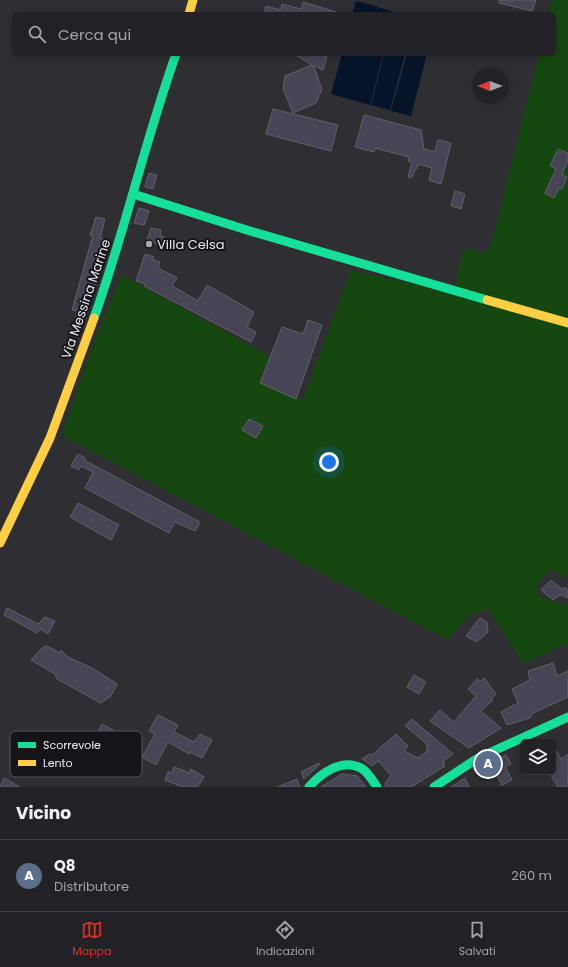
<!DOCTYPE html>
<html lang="it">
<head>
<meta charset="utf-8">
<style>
  body { margin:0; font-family:Poppins,sans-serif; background:#2e2f32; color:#f1f3f6 }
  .controls { position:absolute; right:12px; bottom:12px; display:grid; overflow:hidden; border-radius:6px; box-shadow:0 2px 6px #0003 }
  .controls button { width:36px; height:36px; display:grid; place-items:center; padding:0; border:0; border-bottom:1px solid #3f3f43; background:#222226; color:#f1f3f6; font:20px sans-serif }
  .compass { position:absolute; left:472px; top:68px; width:36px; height:36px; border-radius:50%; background:#222226; box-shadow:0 2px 6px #0003; rotate:270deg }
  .you { position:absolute; left:329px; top:462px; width:14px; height:14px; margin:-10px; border:3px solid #fff; border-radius:50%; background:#1a73e8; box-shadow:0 0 0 6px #1a73e833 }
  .badge { display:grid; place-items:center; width:26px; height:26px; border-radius:50%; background:#d93025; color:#fff; font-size:13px; font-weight:700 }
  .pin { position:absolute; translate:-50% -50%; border:2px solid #fff; box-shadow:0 1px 4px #0006 }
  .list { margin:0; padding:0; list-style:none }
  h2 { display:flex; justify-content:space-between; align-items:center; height:52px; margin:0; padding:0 16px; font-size:17px }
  h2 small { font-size:13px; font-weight:400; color:#a2a4a7 }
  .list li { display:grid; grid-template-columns:26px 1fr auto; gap:12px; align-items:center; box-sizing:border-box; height:72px; padding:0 16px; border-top:1px solid #3f3f43 }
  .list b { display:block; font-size:15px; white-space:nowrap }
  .list p { margin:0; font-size:13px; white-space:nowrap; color:#a2a4a7 }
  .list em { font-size:13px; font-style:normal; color:#a2a4a7 }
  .icon { flex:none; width:22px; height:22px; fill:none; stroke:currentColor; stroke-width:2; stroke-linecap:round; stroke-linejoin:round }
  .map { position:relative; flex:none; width:568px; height:787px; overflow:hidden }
  .search { position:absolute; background:#222226; box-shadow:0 2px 6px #0003; left:12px; right:12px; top:12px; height:44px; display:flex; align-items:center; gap:10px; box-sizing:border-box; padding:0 14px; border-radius:6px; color:#a2a4a7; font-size:15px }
  .sheet { height:124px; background:#222226 }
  nav { display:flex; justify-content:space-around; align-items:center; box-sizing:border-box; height:56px; border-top:1px solid #3f3f43; background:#222226; font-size:11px; color:#a2a4a7 }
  nav a { display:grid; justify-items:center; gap:2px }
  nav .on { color:#d93025 }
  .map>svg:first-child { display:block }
  .green { fill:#164710 }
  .water { fill:#051428 }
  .building { fill:#454556; stroke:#616166 }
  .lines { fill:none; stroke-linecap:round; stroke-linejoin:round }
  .fast { stroke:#16e098; stroke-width:9 }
  .slow { stroke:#ffcf43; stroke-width:9 }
  .poi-dot { fill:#a8a9ae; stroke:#151519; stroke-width:1.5 }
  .labels { text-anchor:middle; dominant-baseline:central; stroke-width:4; stroke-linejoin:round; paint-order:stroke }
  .poi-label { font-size:13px; fill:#eaebf1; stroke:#151519; text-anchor:start }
  .street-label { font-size:13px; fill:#eaebf1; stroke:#151519 }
  .key { fill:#151519; stroke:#55555a; stroke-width:1 }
  .key-label { font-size:11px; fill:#eaebf1 }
</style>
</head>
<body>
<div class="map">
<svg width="568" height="787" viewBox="0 0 568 787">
  <rect width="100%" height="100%" fill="#2e2e33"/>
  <path class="green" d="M 553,0 L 568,0 L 568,578 L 550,569 L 537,585 L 537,595 L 563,605 L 568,604 L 568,643 L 523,664 L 488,609 L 469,615 L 448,640 L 67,438 L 62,434 L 96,337 L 122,275 L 269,356 L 259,381 L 303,399 L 351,270 L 451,293 C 460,278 456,263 466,248 L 484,253 L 491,245 L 539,54 L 554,54 L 554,14 L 549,14 Z"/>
  <g class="water">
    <polygon points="356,1 375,6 374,11 375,6 394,12 394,14 352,14"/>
    <polygon points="342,54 383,54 370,105 331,94"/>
    <polygon points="384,54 405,54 390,110 371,105"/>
    <polygon points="407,54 427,54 411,116 391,111"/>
  </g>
  <g class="building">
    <polygon points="499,0 536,0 532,11 499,3"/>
    <polygon points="303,2 336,12 335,14 264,14 266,6 281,10 282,4 301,9"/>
    <polygon points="294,54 317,54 327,57 323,70 313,65 322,89 316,103 293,113 283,89 285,76 312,65"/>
    <polygon points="273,109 338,125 331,151 266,134"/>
    <polygon points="364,115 421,130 424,149 435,152 438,140 451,143 441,184 429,180 432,168 419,164 411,178 408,177 412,162 408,161 409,157 375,148 374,152 355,147"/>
    <polygon points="558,149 568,153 568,160 562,175 567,177 562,189 559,188 554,198 545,193 556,169 550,166"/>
    <polygon points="149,173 157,175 153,189 145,187"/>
    <polygon points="455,191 465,194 461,209 451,206"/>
    <polygon points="139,208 149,211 144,225 134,223"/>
    <polygon points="96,217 105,219 100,238 110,241 83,325 75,323 77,311 72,310 93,235 90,235"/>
    <polygon points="151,228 161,230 160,236 164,237 162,242 157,244 147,240"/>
    <polygon points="145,254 154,257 153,260 160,262 158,268 177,278 172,286 198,301 207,285 254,312 247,327 256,332 251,342 144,286 145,284 136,281"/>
    <polygon points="308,320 322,325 296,399 260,383 282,327 303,334"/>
    <polygon points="249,419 263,426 256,438 242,430"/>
    <polygon points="78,454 85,458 84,460 200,522 195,531 175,522 169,533 85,488 93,472 81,466 79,470 71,466"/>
    <polygon points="78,503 119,525 111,540 70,517"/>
    <polygon points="551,580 562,589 565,587 568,590 568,598 560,595 553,600 541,590"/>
    <polygon points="7,608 38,624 45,617 55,621 48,634 40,629 37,633 4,615"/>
    <polygon points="480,618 487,622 488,632 477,642 466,636"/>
    <polygon points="47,646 60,653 61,650 68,657 92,668 117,684 111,696 101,703 57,679 55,674 31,660 43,647"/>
    <polygon points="553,663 557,676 568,671 568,697 533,713 530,718 507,725 501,712 518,703 512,689 530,680 528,671"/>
    <polygon points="414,675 426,682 419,694 407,687"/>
    <polygon points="484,678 496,694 491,699 493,700 481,711 501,728 469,748 430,721 440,710 454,722 476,696 468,689 477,679 480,681"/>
    <polygon points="158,715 178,725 174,732 194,742 200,734 212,740 202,758 190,752 189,754 168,742 156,765 142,757 155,734 149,731"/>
    <polygon points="412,719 453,754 443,761 445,766 411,787 386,787 385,784 391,775 378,761 372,766 362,759 369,754 372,755 396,734 408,746 404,751 418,758 427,751 427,744 405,726"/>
    <polygon points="102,724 120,734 119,738 126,741 126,749 95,737"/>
    <polygon points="553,745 561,759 568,754 568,787 558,787 549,772 553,772"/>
    <polygon points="506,755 511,764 505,767 512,780 502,785 495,772 489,775 484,765"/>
    <polygon points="319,763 320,764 304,779 301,772"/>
    <polygon points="174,767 190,773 191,769 204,777 197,787 183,787 165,780 168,772 172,773"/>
    <polygon points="342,774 357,776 366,787 321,787"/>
    <polygon points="4,778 20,787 0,787"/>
    <polygon points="465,778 469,787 451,787"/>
    <polygon points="297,779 300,787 278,787"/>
  </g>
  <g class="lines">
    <g class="fast">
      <polyline points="133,194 250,231 487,300"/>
      <path d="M 94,318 C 125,231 145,141 176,54"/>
      <path d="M 309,787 C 321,773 342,758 361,768 C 368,772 373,781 377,787"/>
      <polyline points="434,787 478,758 568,717"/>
    </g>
    <g class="slow">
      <polyline points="189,14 193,0"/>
      <polyline points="487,300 568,323"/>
      <polyline points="0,543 50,438 94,318"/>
    </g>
  </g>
  <circle class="poi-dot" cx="149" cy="244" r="4"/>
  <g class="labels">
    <g class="poi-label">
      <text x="157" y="244">Villa Celsa</text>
    </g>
    <g class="street-label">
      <text transform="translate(86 299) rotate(-71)">Via Messina Marine</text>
    </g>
  </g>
  <rect x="10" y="731" width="132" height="46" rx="6" class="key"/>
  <rect x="18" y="742" width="18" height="6" fill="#16e098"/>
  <rect x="18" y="760" width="18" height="6" fill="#ffcf43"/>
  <g class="key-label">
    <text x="43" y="749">Scorrevole</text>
    <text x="43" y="767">Lento</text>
  </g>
</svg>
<div class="controls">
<button><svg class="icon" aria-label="layers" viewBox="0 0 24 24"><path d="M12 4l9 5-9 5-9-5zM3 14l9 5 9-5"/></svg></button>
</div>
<svg class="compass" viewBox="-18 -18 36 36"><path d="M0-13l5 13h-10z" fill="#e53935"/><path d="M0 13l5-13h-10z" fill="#a2a4a7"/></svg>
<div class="you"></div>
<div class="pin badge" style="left:488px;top:764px;background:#5c6f8a">A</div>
<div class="search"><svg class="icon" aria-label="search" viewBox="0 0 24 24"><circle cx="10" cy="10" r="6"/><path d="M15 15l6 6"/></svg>Cerca qui</div>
</div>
<section class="sheet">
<h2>Vicino<small></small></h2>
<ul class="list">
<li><span class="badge" style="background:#5c6f8a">A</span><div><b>Q8</b><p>Distributore</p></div><em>260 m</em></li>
</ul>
</section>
<nav>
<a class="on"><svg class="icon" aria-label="map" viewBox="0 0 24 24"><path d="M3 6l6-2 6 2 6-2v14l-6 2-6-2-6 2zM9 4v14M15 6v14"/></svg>Mappa</a>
<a><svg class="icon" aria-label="directions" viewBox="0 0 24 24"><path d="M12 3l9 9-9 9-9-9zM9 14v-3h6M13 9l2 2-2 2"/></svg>Indicazioni</a>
<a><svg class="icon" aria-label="saved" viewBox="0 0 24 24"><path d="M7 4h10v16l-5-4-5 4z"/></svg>Salvati</a>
</nav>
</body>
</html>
